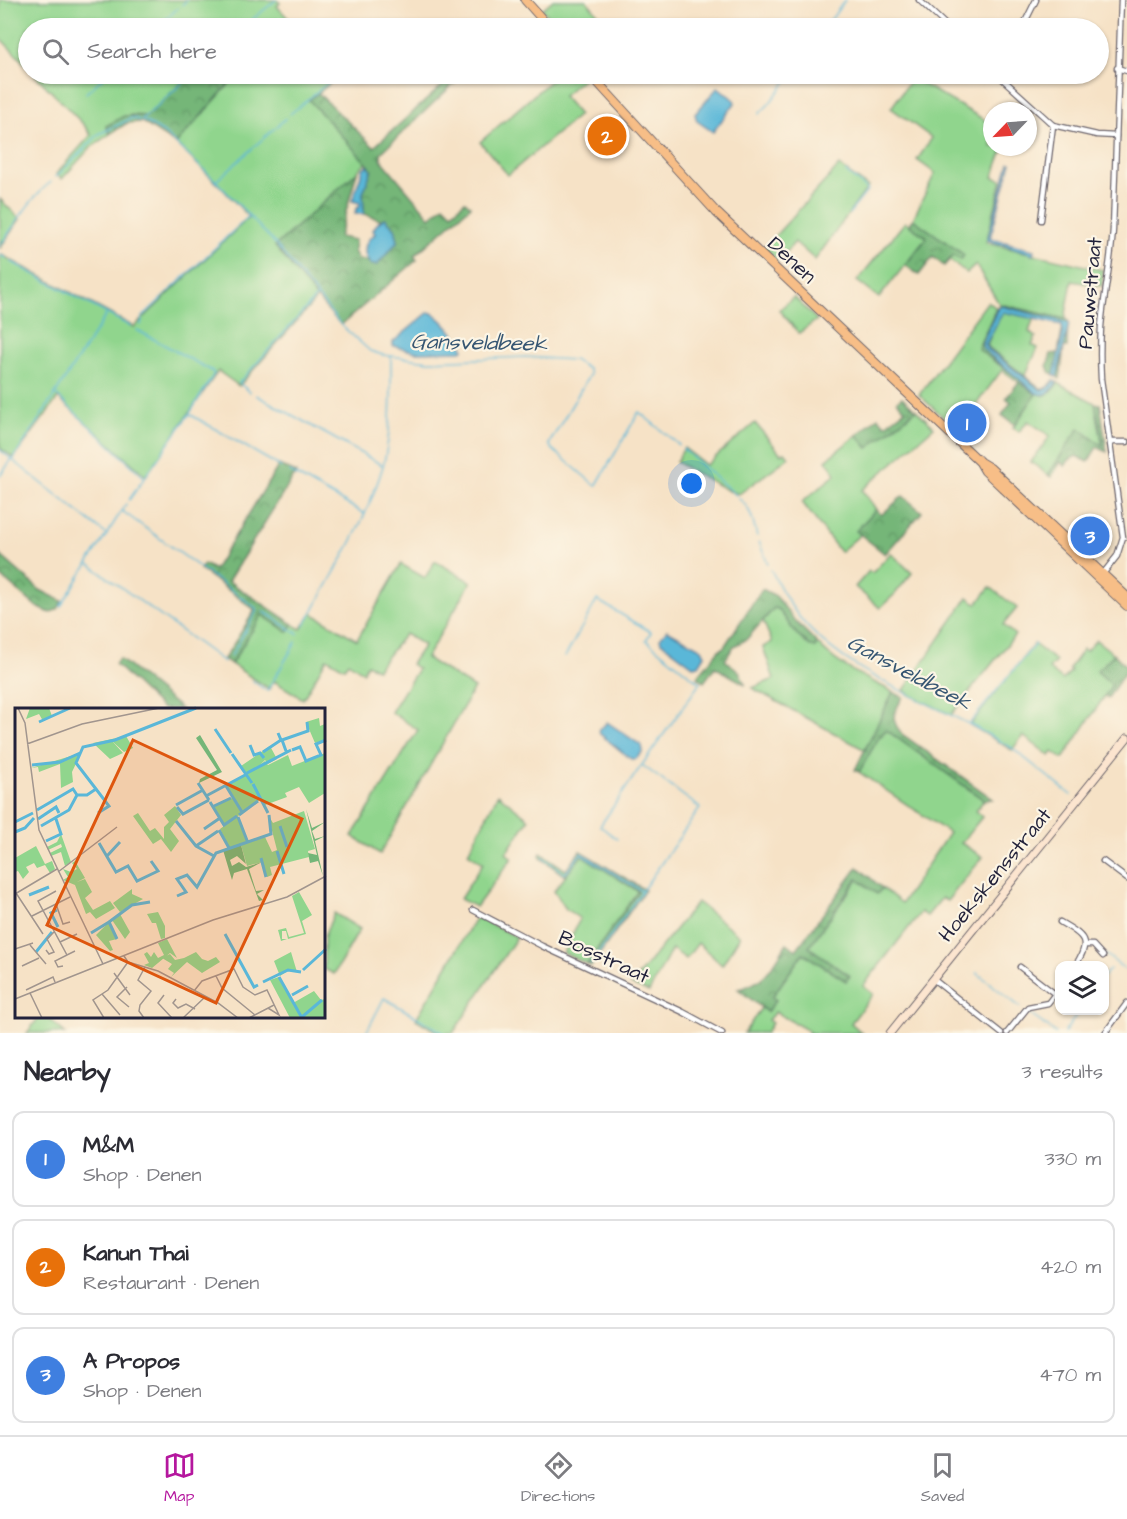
<!DOCTYPE html>
<html lang="en">
<head>
<meta charset="utf-8">
<style>
  body { margin:0; font-family:"Architects Daughter",sans-serif; background:#f2f2f3; color:#2b2b33 }
  .controls { position:absolute; right:18px; bottom:18px; display:grid; overflow:hidden; border-radius:12px; box-shadow:0 2px 4px #0004 }
  .controls button { width:54px; height:54px; display:grid; place-items:center; padding:0; border:0; border-bottom:2px solid #e1e1e2; background:#fff; color:#2b2b33; font:30px sans-serif }
  .compass { position:absolute; left:983px; top:102px; width:54px; height:54px; border-radius:50%; background:#fff; box-shadow:0 2px 4px #0004; rotate:245deg }
  .you { position:absolute; left:692px; top:484px; width:21px; height:21px; margin:-15px; border:4px solid #fff; border-radius:50%; background:#1a73e8; box-shadow:0 0 0 9px #1a73e833 }
  .badge { display:grid; place-items:center; width:39px; height:39px; border-radius:50%; background:#b5179e; color:#fff; font-size:20px; font-weight:700 }
  .pin { position:absolute; translate:-50% -50%; border:3px solid #fff; box-shadow:0 2px 6px #0006 }
  .list { margin:0; padding:0; list-style:none }
  h2 { display:flex; justify-content:space-between; align-items:center; height:78px; margin:0; padding:0 24px; font-size:26px }
  h2 small { font-size:20px; font-weight:400; color:#7c7c81 }
  .list li { display:grid; grid-template-columns:39px 1fr auto; gap:18px; align-items:center; box-sizing:border-box; height:96px; margin:0 12px 12px; padding:0 12px; border:2px solid #e1e1e2; border-radius:12px }
  .list b { display:block; font-size:22px; white-space:nowrap }
  .list p { margin:0; font-size:20px; white-space:nowrap; color:#7c7c81 }
  .list em { font-size:20px; font-style:normal; color:#7c7c81 }
  .icon { flex:none; width:33px; height:33px; fill:none; stroke:currentColor; stroke-width:2; stroke-linecap:round; stroke-linejoin:round }
  .map { position:relative; flex:none; width:1127px; height:1033px; overflow:hidden }
  .search { position:absolute; background:#fff; box-shadow:0 2px 4px #0004; left:18px; right:18px; top:18px; height:66px; display:flex; align-items:center; gap:15px; box-sizing:border-box; padding:0 21px; border-radius:33px; color:#7c7c81; font-size:22px }
  .sheet { height:402px; background:#fff }
  nav { display:flex; justify-content:space-around; align-items:center; box-sizing:border-box; height:84px; border-top:2px solid #e1e1e2; background:#fff; font-size:16px; color:#7c7c81 }
  nav a { display:grid; justify-items:center; gap:3px }
  nav .on { color:#b5179e }
  .map>svg:first-child { display:block }
  .green { fill:#90d58d; stroke:#597c64; stroke-width:1.5 }
  .forest { fill:url(#forest-crowns); stroke:#4b6c5a; stroke-width:1.5 }
  .water { fill:#5ab7d8; stroke:#3e6c8a; stroke-width:1.5 }
  .lines { fill:none; stroke-linecap:round; stroke-linejoin:round }
  .stream { stroke:#5ab7d8; stroke-width:1.5 }
  .street-casing { stroke:#6c656c; stroke-width:7 }
  .secondary-casing { stroke:#6c656c; stroke-width:9 }
  .primary-casing { stroke:#6c656c; stroke-width:10 }
  .street { stroke:#fff; stroke-width:4.5 }
  .secondary { stroke:#fce5cf; stroke-width:7 }
  .primary { stroke:#f7be87; stroke-width:8 }
  .labels { text-anchor:middle; dominant-baseline:central; stroke-width:4.5; stroke-linejoin:round; paint-order:stroke }
  .street-label { font-size:21px; fill:#22223b; stroke:#fcf5e5 }
  .water-label { font-size:22px; font-style:italic; fill:#365672; stroke:#fcf5e5 }
  .inset-river { fill:none; stroke:#5ab7d8; stroke-width:3 }
  .inset-road { fill:none; stroke:#a1958e; stroke-width:1.5 }
  .view { fill:#de560e; fill-opacity:0.15; stroke:#de560e; stroke-width:3 }
  .inset-edge { fill:none; stroke:#22223b; stroke-width:3 }
</style>
</head>
<body>
<div class="map">
<svg width="1127" height="1033" viewBox="0 0 1127 1033">
  <defs>
    <pattern id="forest-crowns" width="20" height="18" patternUnits="userSpaceOnUse" patternTransform="scale(1.5)"><rect width="20" height="18" fill="#74b678"/><path d="M2 6a3 3 0 1 1 6 0M12 15a3 3 0 1 1 6 0" fill="none" stroke="#5f9464"/></pattern>
  </defs>
  <rect width="100%" height="100%" fill="#fcf5e5"/>
  <filter id="ink" filterUnits="userSpaceOnUse"><feTurbulence type="fractalNoise" baseFrequency=".0167" numOctaves="2"/><feDisplacementMap in="SourceGraphic" scale="12" xChannelSelector="R" yChannelSelector="G"/><feConvolveMatrix kernelMatrix="1 2 1 2 8 2 1 2 1" color-interpolation-filters="sRGB"/></filter>
  <filter id="wash" filterUnits="userSpaceOnUse"><feTurbulence type="fractalNoise" baseFrequency=".008" numOctaves="4" result="noise"/><feDisplacementMap in="SourceGraphic" scale="24" xChannelSelector="R" yChannelSelector="G"/><feGaussianBlur stdDeviation="1.35" result="paint"/><feColorMatrix in="noise" values="0 0 0 0 0 0 0 0 0 0 0 0 0 0 0 0 0 1.4 0 .05"/><feComposite in="paint" operator="in"/></filter>
  <g filter="url(#wash)">
    <rect width="100%" height="100%" fill="#f6e2c6"/>
    <g class="green">
      <polygon points="0,0 277,0 280,3 277,6 297,28 28,28 28,67 0,38"/>
      <polygon points="553,0 586,0 599,15 596,19 604,28 559,28 542,9"/>
      <polygon points="34,74 191,74 147,116 131,115 106,126 110,134 91,147 62,179 56,174 91,135 84,125"/>
      <polygon points="238,74 337,74 339,76 310,100 366,162 357,172 275,246 317,298 239,386 218,371 146,476 58,398 14,458 0,448 0,254 134,327 249,217 220,186 176,144"/>
      <polygon points="558,74 582,74 585,77 563,96 579,115 508,175 480,142"/>
      <polygon points="912,78 990,123 987,127 992,130 992,147 1004,147 993,177 1002,180 986,243 1103,270 1102,286 1072,281 1065,319 999,304 976,265 967,273 949,260 953,256 963,254 913,219 935,173 917,160 932,138 891,108"/>
      <polygon points="839,166 868,187 815,260 795,242 778,261 764,248"/>
      <polygon points="0,199 20,219 0,248"/>
      <polygon points="905,222 927,237 879,298 857,281"/>
      <polygon points="794,297 817,320 799,333 779,310"/>
      <polygon points="988,301 996,308 980,344 984,354 1042,395 1052,391 1058,383 1095,403 1103,447 1079,429 1048,475 1031,462 1050,436 1028,421 1019,432 1013,427 1036,394 1002,370 957,430 919,395"/>
      <polygon points="1001,311 1034,317 1029,332 1036,337 1032,345 1038,348 1025,376 988,347 987,344"/>
      <polygon points="916,410 934,427 862,490 876,509 857,531 861,534 840,552 802,502 836,474 826,460 857,435 868,448"/>
      <polygon points="755,423 781,454 785,452 789,457 739,494 729,491 676,462 684,448 706,465"/>
      <polygon points="891,553 912,573 895,594 880,608 855,587 869,571 872,573"/>
      <polygon points="435,561 471,582 426,658 474,688 380,854 352,836 418,730 391,712 418,669 411,664 424,645 405,634 377,669 367,664 363,672 348,662 344,668 327,658 303,699 274,681 269,689 231,664 262,614 288,632 293,624 301,629 312,613 357,640 401,564 425,578"/>
      <polygon points="990,587 1017,608 1003,625 1015,635 951,715 910,695 904,690 968,597 977,604"/>
      <path d="M 774,608 L 778,608 L 816,646 L 817,643 C 837,666 867,678 893,692 L 865,750 L 752,688 L 774,679 L 763,647 L 772,642 L 763,621 Z"/>
      <polygon points="1096,640 1114,654 1097,671 1112,685 1063,759 1053,752 1050,756 1023,736 1012,750 970,725 1034,644 1056,661 1049,669 1063,680 1071,671 1069,669 1083,649 1086,651"/>
      <polygon points="886,730 984,800 976,811 982,817 961,843 983,857 947,901 942,898 927,916 921,912 863,986 873,994 851,1023 862,1033 808,1033 809,1031 775,1012 768,1020 772,1023 766,1033 744,1033 761,1008 767,1012 776,1000 772,997 803,953 846,981 849,975 808,948 858,879 877,894 882,888 902,903 949,833 859,772 878,739"/>
      <polygon points="498,794 529,819 506,853 512,858 476,907 460,899 483,863 468,853"/>
      <polygon points="582,855 638,891 587,964 563,953 580,919 566,909 554,891"/>
      <polygon points="697,902 740,936 722,965 698,943 686,959 672,949 649,992 631,985"/>
      <polygon points="334,913 360,929 334,974 324,969 324,937"/>
      <polygon points="476,917 517,937 453,1033 439,1033 416,1019"/>
      <polygon points="40,1016 46,1017 65,1033 27,1033"/>
    </g>
    <g class="forest">
      <polygon points="191,74 238,74 176,144 142,122 127,123 110,134 106,126 124,116 147,116"/>
      <polygon points="455,74 464,74 381,153 381,159 430,217 444,205 452,213 465,201 471,206 414,256 417,260 341,325 317,298 275,246 357,172 339,237 355,240 354,251 358,260 366,260 372,265 377,264 398,241 385,218 380,220 364,214 363,193 371,171 369,166 309,100 318,93 374,147"/>
      <polygon points="913,219 964,255 961,260 953,256 944,266 933,257 919,275 905,265 927,238 909,225"/>
      <polygon points="999,304 1065,319 1068,321 1067,347 1064,347 1060,379 1050,372 1047,366 1051,354 1058,353 1063,326 1061,324 1005,310 1001,311 987,344 989,349 1042,389 1047,388 1053,381 1058,383 1046,395 1042,395 979,350 980,344"/>
      <polygon points="1019,382 1036,394 1015,425 1002,415 1011,402 1006,398"/>
      <polygon points="902,397 916,410 868,448 857,435 878,417 885,425 905,410 897,401"/>
      <polygon points="1095,403 1100,404 1107,452 1097,447 1088,462 1076,456 1069,460 1065,466 1061,462 1051,477 1048,475 1079,428 1103,446"/>
      <polygon points="279,465 296,473 228,581 293,624 288,632 262,615 231,664 224,659 255,610 200,569 204,564 214,570"/>
      <polygon points="903,496 922,512 885,554 856,531 876,509 881,515"/>
      <polygon points="0,555 40,590 62,601 58,609 50,613 37,607 0,576"/>
      <path d="M 762,589 L 776,596 L 794,620 L 817,643 L 815,648 C 797,641 789,622 778,609 L 774,608 L 746,640 L 734,646 L 725,660 L 739,671 L 745,684 L 715,667 L 704,682 L 697,677 L 719,650 L 724,647 Z"/>
      <polygon points="1114,654 1127,667 1127,669 1108,698 1104,697 1112,685 1097,671"/>
      <polygon points="119,658 181,709 162,709 115,664"/>
      <path d="M 893,692 L 903,697 C 894,713 889,718 902,734 L 993,799 L 984,800 L 886,730 L 878,739 L 859,772 L 855,770 Z"/>
      <polygon points="580,851 645,890 591,966 587,964 638,891 582,855 565,876 541,858 540,855 541,853 566,870"/>
      <path d="M 858,867 L 882,888 L 877,894 L 857,879 L 809,947 L 850,976 L 846,981 L 803,953 L 772,997 L 776,1000 L 767,1012 L 738,989 C 766,983 773,965 787,943 L 796,950 Z"/>
    </g>
    <g class="water">
      <polygon points="718,87 734,100 735,103 713,132 697,121 695,114"/>
      <polygon points="1009,163 1011,163 990,238 1034,250 1033,254 987,240"/>
      <polygon points="366,166 369,166 371,171 363,193 364,214 355,214 356,208 359,208 360,203 352,201 363,169"/>
      <path d="M 385,218 L 395,228 L 398,241 L 377,265 L 371,265 C 362,255 363,241 375,234 L 373,230 C 376,224 379,221 385,218 Z"/>
      <path d="M 1001,306 L 1069,323 L 1057,377 L 1054,375 L 1063,332 L 1062,325 L 1003,312 L 986,344 L 988,349 L 1041,390 L 1047,389 L 1054,380 L 1057,382 C 1052,391 1046,398 1036,393 L 983,349 L 982,343 L 997,310 Z"/>
      <path d="M 429,312 C 439,314 459,339 464,349 L 461,351 L 416,352 L 393,346 L 393,342 Z"/>
      <polygon points="667,630 702,649 705,655 699,665 693,666 661,642 660,638"/>
      <polygon points="607,722 642,746 643,751 636,759 631,759 600,734 599,731"/>
    </g>
    <g class="lines">
      <g class="stream">
        <polyline points="182,5 187,0"/>
        <polyline points="76,23 80,28"/>
        <polyline points="156,28 178,8"/>
        <polyline points="242,28 276,0"/>
        <polyline points="825,28 845,0"/>
        <polyline points="86,93 107,74"/>
        <polyline points="290,114 339,74"/>
        <polyline points="759,114 769,104 792,74"/>
        <polyline points="142,120 192,74"/>
        <polyline points="846,172 868,190 849,214"/>
        <polyline points="56,177 99,134 132,118 146,122 164,133 216,181 272,240 341,325 370,351 383,355 429,361 525,357 574,360 588,369 590,374 549,444 552,449 596,486 639,412 679,445"/>
        <polyline points="216,181 286,118"/>
        <path d="M 0,246 C 16,224 29,199 51,182"/>
        <polyline points="0,255 6,258"/>
        <polyline points="10,261 130,326"/>
        <polyline points="141,325 142,317 249,216"/>
        <polyline points="250,392 239,383 317,296"/>
        <polyline points="55,394 143,476"/>
        <polyline points="256,395 382,465"/>
        <polyline points="191,415 281,467"/>
        <polyline points="683,449 736,495"/>
        <polyline points="0,450 107,535"/>
        <polyline points="13,460 106,315"/>
        <polyline points="290,472 365,514"/>
        <polyline points="0,476 12,459"/>
        <path d="M 739,499 C 751,507 753,522 757,536"/>
        <polyline points="129,500 190,413 214,374 212,371 137,330"/>
        <polyline points="122,511 256,608 256,612 231,656"/>
        <polyline points="759,542 768,564"/>
        <polyline points="89,564 224,662"/>
        <path d="M 771,570 C 784,595 797,619 818,637 C 861,676 918,698 969,724 L 1035,644"/>
        <polyline points="61,606 126,504"/>
        <polyline points="263,611 298,634"/>
        <path d="M 304,626 C 333,574 366,523 383,466 C 392,433 391,390 391,356"/>
        <polyline points="565,657 597,600 651,632 646,640 700,683 642,765 700,808 591,964"/>
        <polyline points="253,681 267,691 296,642"/>
        <polyline points="969,724 1012,748 1071,795"/>
        <polyline points="617,839 600,826 641,766"/>
        <polyline points="543,857 565,874 581,853 642,891"/>
        <polyline points="1105,954 1127,971"/>
        <polyline points="977,973 1020,1007"/>
        <polyline points="1104,976 1110,969"/>
        <polyline points="1028,1013 1056,1033"/>
        <polyline points="366,1033 384,998 444,1033"/>
        <polyline points="1064,1033 1080,1010"/>
      </g>
    </g>
  </g>
  <g filter="url(#ink)">
    <g class="lines">
      <g class="street-casing">
        <g id="street">
          <polyline points="919,0 949,28"/>
          <polyline points="1022,28 1036,0"/>
          <polyline points="1117,68 1127,71"/>
          <polyline points="997,74 1053,125 1097,135 1116,136"/>
          <polyline points="1041,220 1053,125"/>
          <polyline points="1110,442 1127,442"/>
          <path d="M 1102,575 L 1117,556 L 1123,537 L 1101,379 C 1100,362 1100,345 1101,327 C 1104,294 1111,262 1113,229 L 1121,0"/>
          <polyline points="1103,861 1127,879"/>
          <polyline points="473,910 542,946 683,1012 722,1033"/>
          <path d="M 1060,922 C 1084,936 1092,940 1075,966"/>
          <polyline points="1086,945 1093,945 1103,956"/>
          <polyline points="1020,967 1055,994"/>
          <polyline points="933,979 1001,1033"/>
          <polyline points="1007,1033 1028,1007 1048,1003 1060,987"/>
          <polyline points="1105,1033 1127,1003"/>
        </g>
      </g>
      <g class="secondary-casing">
        <polyline id="secondary" points="890,1033 1127,738"/>
      </g>
      <g class="primary-casing">
        <g id="primary">
          <polyline points="525,0 550,28"/>
          <polyline points="590,74 716,212 980,462 990,468 1127,597"/>
          <polyline points="981,464 985,471 1127,606"/>
        </g>
      </g>
      <use href="#street" class="street"/>
      <use href="#secondary" class="secondary"/>
      <use href="#primary" class="primary"/>
    </g>
  </g>
  <g class="labels">
    <g class="street-label">
      <text transform="translate(792 260) rotate(43)">Denen</text>
      <text transform="translate(1090 293) rotate(-85)">Pauwstraat</text>
      <text transform="translate(995 875) rotate(-51)">Hoekskensstraat</text>
      <text transform="translate(604 957) rotate(25)">Bosstraat</text>
    </g>
    <g class="water-label">
      <text transform="translate(479 343) rotate(1)">Gansveldbeek</text>
      <text transform="translate(909 673) rotate(28)">Gansveldbeek</text>
    </g>
  </g>
  <g transform="translate(15 708)">
    <rect width="310" height="310" fill="#f6e2c6"/>
    <path d="M 15,0 L 34,0 L 37,8 L 28,13 L 24,6 L 11,11 ZM 304,10 L 305,18 L 310,16 L 310,32 L 300,35 L 291,14 ZM 111,28 L 118,40 L 109,44 L 97,33 L 108,45 L 95,51 L 78,35 ZM 255,38 L 262,51 L 253,56 L 250,52 L 245,57 L 250,53 L 253,57 L 273,47 L 277,58 L 310,45 L 310,85 L 294,95 L 284,79 L 270,85 L 272,89 L 250,97 L 246,91 L 223,108 L 232,135 L 250,129 L 257,144 L 262,142 L 253,107 L 258,115 L 289,103 L 300,141 L 293,143 L 294,149 L 255,159 L 257,167 L 252,169 L 247,154 L 232,158 L 226,137 L 214,140 L 205,121 L 209,118 L 198,99 L 217,90 L 211,78 L 232,66 L 226,58 ZM 66,45 L 57,64 L 58,74 L 46,80 L 45,56 L 24,64 L 23,59 L 16,60 ZM 160,98 L 166,107 L 155,121 L 164,133 L 156,144 L 146,131 L 138,136 L 118,108 L 123,105 L 135,123 L 140,120 L 149,131 L 149,119 L 154,114 L 149,107 ZM 46,126 L 56,154 L 50,158 L 46,144 L 36,148 L 35,145 L 47,139 L 46,136 L 33,142 L 32,139 L 42,134 ZM 21,138 L 30,156 L 37,153 L 40,161 L 35,165 L 30,157 L 22,160 L 19,155 L 11,159 L 14,164 L 8,171 L 3,163 L 0,164 L 0,150 ZM 60,153 L 70,170 L 62,174 L 70,171 L 77,184 L 70,190 L 78,202 L 95,193 L 100,200 L 81,211 L 75,204 L 71,206 L 60,177 L 48,172 L 53,169 L 48,161 L 56,164 L 62,161 L 57,155 ZM 117,181 L 117,186 L 128,191 L 105,204 L 98,195 ZM 284,184 L 297,207 L 287,213 L 291,226 L 273,231 L 271,223 L 267,223 L 267,231 L 272,231 L 266,233 L 263,222 L 271,220 L 274,229 L 289,225 L 277,188 ZM 143,204 L 150,218 L 150,230 L 146,231 L 141,215 L 137,215 L 132,206 ZM 105,206 L 115,224 L 110,231 L 97,212 ZM 94,214 L 102,231 L 94,233 L 98,242 L 95,243 L 81,227 ZM 152,231 L 162,250 L 155,245 L 137,260 L 129,257 L 134,255 L 129,246 L 132,244 L 136,249 L 139,244 L 143,250 L 149,247 L 143,235 ZM 181,244 L 187,251 L 193,253 L 201,249 L 205,254 L 187,265 L 172,254 L 156,269 L 159,265 L 153,261 L 157,256 L 147,250 L 155,246 L 160,252 L 169,250 ZM 276,244 L 282,264 L 274,262 L 265,268 L 259,253 ZM 264,269 L 278,295 L 299,283 L 306,292 L 310,291 L 310,310 L 275,310 L 255,272 Z" fill="#90d58d"/>
    <path d="M 185,27 L 207,64 L 184,75 L 185,71 L 202,62 L 181,30 ZM 291,101 L 297,120 L 310,114 L 297,123 L 300,131 L 310,128 L 300,133 L 308,168 L 303,153 L 295,155 L 293,145 L 302,147 ZM 226,137 L 231,156 L 222,148 L 215,152 L 217,158 L 224,154 L 231,159 L 247,154 L 234,161 L 241,183 L 249,182 L 242,186 L 248,192 L 244,193 L 232,161 L 219,165 L 217,172 L 208,142 Z" fill="#74b678"/>
    <path class="inset-river" d="M 24,14 L 55,0M 200,21 L 216,45M 235,37 L 239,47 L 245,45 L 249,50M 277,42 L 285,39 L 291,53 L 306,47 L 301,36 L 311,32M 271,43 L 267,32 L 293,23 L 292,14M 248,44 L 266,32 L 263,25M 217,46 L 237,75M 17,57 L 45,54 L 65,45M 232,65 L 276,42M 183,75 L 194,92M 238,76 L 253,105M 211,78 L 227,104M 81,81 L 94,98 L 83,105M 191,88 L 232,66M 195,94 L 209,117 L 222,108M 161,97 L 188,82M 199,98 L 216,90M 162,99 L 168,106 L 194,92M 22,102 L 58,81 L 62,87M 224,107 L 243,93M 223,109 L 233,135M 23,111 L 41,99 L 44,105M 161,113 L 181,138 L 199,148M 0,114 L 18,105M 26,118 L 54,102 L 62,87 L 72,87 L 81,81 L 61,55 L 68,39 L 100,32 L 181,0M 265,118 L 272,139M 189,121 L 205,110M 204,122 L 214,140M 0,124 L 10,120 L 19,110M 31,133 L 46,126 L 41,111M 84,135 L 101,164 L 113,158 L 122,173 L 143,163 L 136,153M 181,138 L 203,123M 262,143 L 269,166M 92,148 L 105,134M 246,150 L 251,169M 14,187 L 34,179M 162,188 L 171,184 L 162,171 L 172,167 L 182,179 L 201,145 L 256,126 L 254,107M 42,202 L 36,205 L 43,219M 76,225 L 94,214M 210,226 L 239,279 L 243,277M 102,231 L 94,214 L 117,197 L 135,194M 21,244 L 37,224M 288,262 L 311,241M 264,269 L 287,310M 248,274 L 273,262 L 286,264M 277,287 L 293,278M 287,309 L 307,292"/>
    <path class="inset-road" d="M 3,0 L 10,15 L 24,122 L 88,256M 12,36 L 67,16 L 144,0M 43,164 L 102,119M 41,183 L 23,193 L 52,247 L 60,243M 1,185 L 28,226M 0,186 L 42,161M 41,196 L 48,216 L 55,214M 17,208 L 55,189M 45,234 L 62,226M 15,237 L 31,256M 0,241 L 18,235M 31,242 L 34,246 L 39,244 L 32,231 L 39,224M 109,248 L 113,254 L 143,263 L 203,295 L 223,310M 7,258 L 24,250M 48,258 L 43,259 L 40,253 L 52,247M 99,265 L 115,287M 201,268 L 207,280 L 240,307M 112,279 L 102,289 L 114,299M 11,282 L 38,269 L 40,274M 179,283 L 187,273 L 219,261 L 228,279 L 240,287 L 252,282 L 264,307 L 253,300M 15,285 L 27,310M 87,286 L 105,307M 149,287 L 143,295 L 157,310M 0,291 L 198,212 L 272,189 L 311,168M 161,291 L 158,295 L 163,300 L 171,296 L 180,301M 89,310 L 78,292 L 93,282 L 113,254M 129,310 L 124,303 L 125,297 L 136,283 L 123,272 L 130,259M 168,310 L 190,289M 234,310 L 259,297"/>
    <path class="view" d="M 118,32 L 287,111 L 201,295 L 32,217 Z"/>
    <rect width="310" height="310" class="inset-edge"/>
  </g>
</svg>
<div class="controls">
<button><svg class="icon" aria-label="layers" viewBox="0 0 24 24"><path d="M12 4l9 5-9 5-9-5zM3 14l9 5 9-5"/></svg></button>
</div>
<svg class="compass" viewBox="-18 -18 36 36"><path d="M0-13l5 13h-10z" fill="#e53935"/><path d="M0 13l5-13h-10z" fill="#7c7c81"/></svg>
<div class="you"></div>
<div class="pin badge" style="left:967px;top:423px;background:#3f7fe0">1</div>
<div class="pin badge" style="left:607px;top:136px;background:#e8710a">2</div>
<div class="pin badge" style="left:1090px;top:536px;background:#3f7fe0">3</div>
<div class="search"><svg class="icon" aria-label="search" viewBox="0 0 24 24"><circle cx="10" cy="10" r="6"/><path d="M15 15l6 6"/></svg>Search here</div>
</div>
<section class="sheet">
<h2>Nearby<small>3 results</small></h2>
<ul class="list">
<li><span class="badge" style="background:#3f7fe0">1</span><div><b>M&amp;M</b><p>Shop · Denen</p></div><em>330 m</em></li>
<li><span class="badge" style="background:#e8710a">2</span><div><b>Kanun Thai</b><p>Restaurant · Denen</p></div><em>420 m</em></li>
<li><span class="badge" style="background:#3f7fe0">3</span><div><b>A Propos</b><p>Shop · Denen</p></div><em>470 m</em></li>
</ul>
</section>
<nav>
<a class="on"><svg class="icon" aria-label="map" viewBox="0 0 24 24"><path d="M3 6l6-2 6 2 6-2v14l-6 2-6-2-6 2zM9 4v14M15 6v14"/></svg>Map</a>
<a><svg class="icon" aria-label="directions" viewBox="0 0 24 24"><path d="M12 3l9 9-9 9-9-9zM9 14v-3h6M13 9l2 2-2 2"/></svg>Directions</a>
<a><svg class="icon" aria-label="saved" viewBox="0 0 24 24"><path d="M7 4h10v16l-5-4-5 4z"/></svg>Saved</a>
</nav>
</body>
</html>
